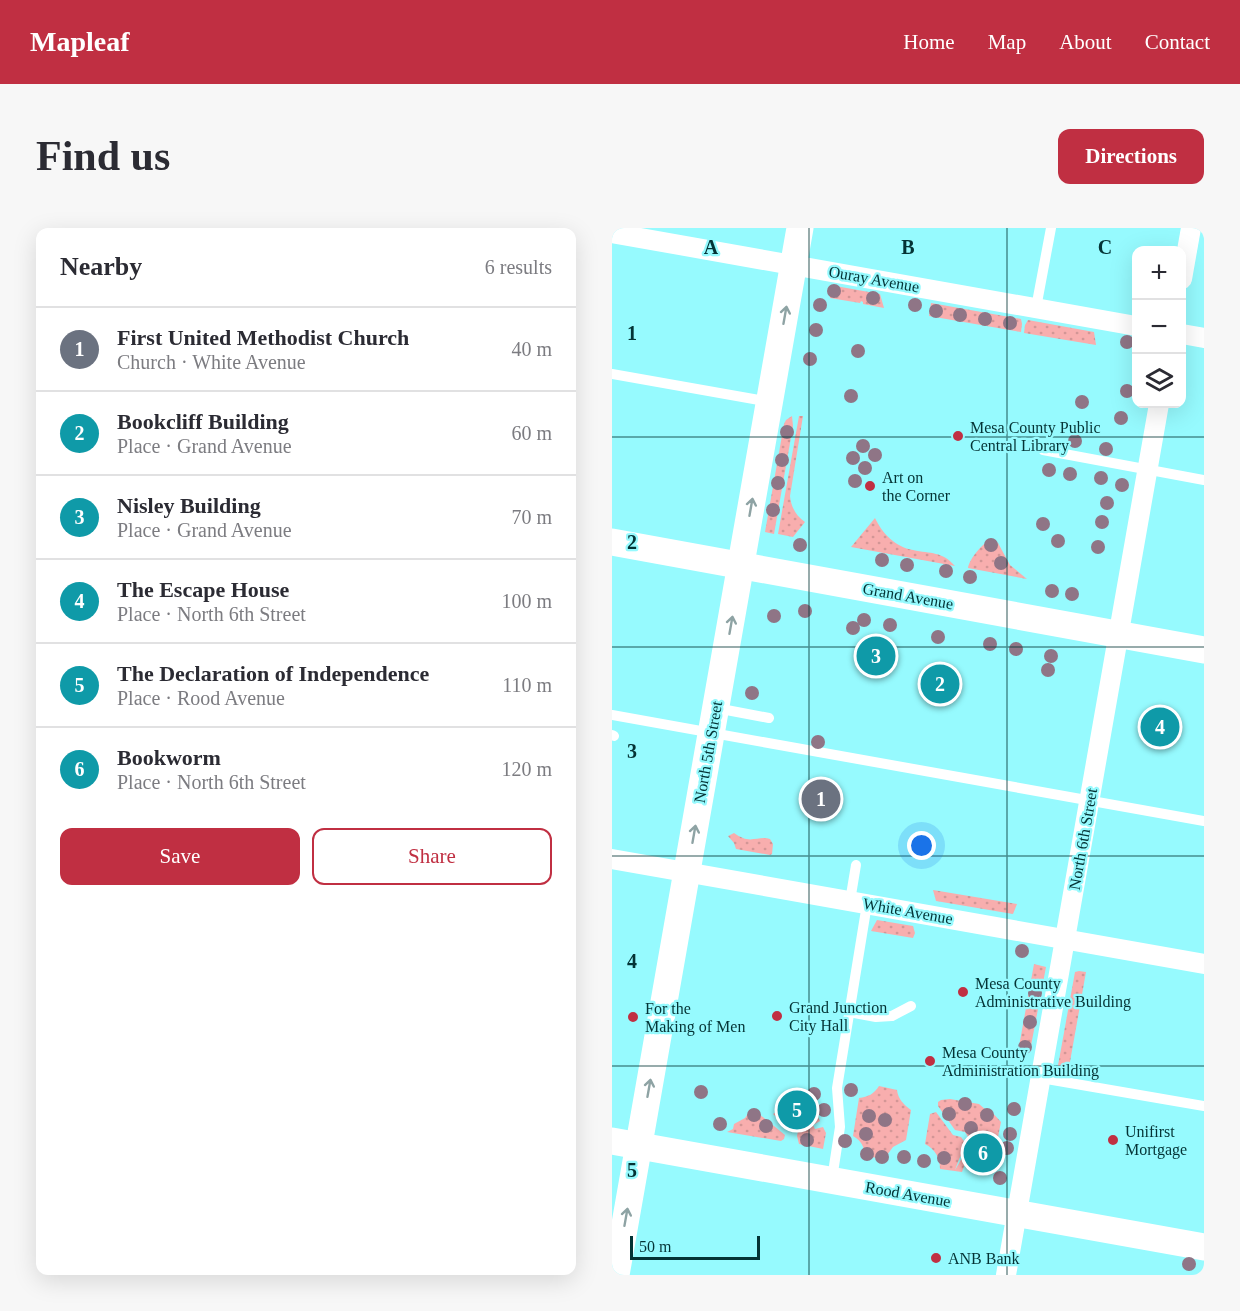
<!DOCTYPE html>
<html lang="en">
<head>
<meta charset="utf-8">
<style>
  body { margin:0; font-family:"Times New Roman",serif; background:#f7f7f7; color:#2b2b33 }
  .controls { position:absolute; right:18px; top:18px; display:grid; overflow:hidden; border-radius:12px; box-shadow:0 6px 24px #0002 }
  .controls button { width:54px; height:54px; display:grid; place-items:center; padding:0; border:0; border-bottom:2px solid #e1e1e2; background:#fff; color:#2b2b33; font:30px sans-serif }
  .scale { position:absolute; left:18px; bottom:15px; width:130px; box-sizing:border-box; padding-left:6px; border:3px solid #043335; border-top:0; font-size:16px; line-height:21px; white-space:nowrap; color:#043335; -webkit-text-stroke:4px #96fafe; paint-order:stroke }
  .you { position:absolute; left:310px; top:618px; width:21px; height:21px; margin:-15px; border:4px solid #fff; border-radius:50%; background:#1a73e8; box-shadow:0 0 0 9px #1a73e833 }
  .badge { display:grid; place-items:center; width:39px; height:39px; border-radius:50%; background:#c02f42; color:#fff; font-size:20px; font-weight:700 }
  .pin { position:absolute; translate:-50% -50%; border:3px solid #fff; box-shadow:0 2px 6px #0006 }
  .list { margin:0; padding:0; list-style:none }
  h2 { display:flex; justify-content:space-between; align-items:center; height:78px; margin:0; padding:0 24px; font-size:26px }
  h2 small { font-size:20px; font-weight:400; color:#7c7c81 }
  .list li { display:grid; grid-template-columns:39px 1fr auto; gap:18px; align-items:center; box-sizing:border-box; height:84px; padding:0 24px; border-top:2px solid #e1e1e2 }
  .list b { display:block; font-size:22px; white-space:nowrap }
  .list p { margin:0; font-size:20px; white-space:nowrap; color:#7c7c81 }
  .list em { font-size:20px; font-style:normal; color:#7c7c81 }
  .actions { display:flex; gap:12px; padding:18px 24px }
  .actions a { flex:1; padding:14px 0; border:2px solid #c02f42; border-radius:12px; text-align:center; font-size:21px; color:#c02f42 }
  .actions .main { background:#c02f42; color:#fff }
  .icon { flex:none; width:33px; height:33px; fill:none; stroke:currentColor; stroke-width:2; stroke-linecap:round; stroke-linejoin:round }
  .map { position:relative; flex:none; width:592px; height:1047px; overflow:hidden; border-radius:12px }
  header { display:flex; align-items:center; gap:36px; box-sizing:border-box; height:84px; padding:0 30px; background:#c02f42; color:#fff }
  header strong { font-size:28px }
  nav { display:flex; gap:33px; margin-inline-start:auto; font-size:21px }
  .intro { display:flex; align-items:center; justify-content:space-between; box-sizing:border-box; height:144px; padding:0 36px }
  h1 { margin:0; font-size:42px }
  .button { padding:15px 27px; border-radius:12px; background:#c02f42; color:#fff; font-size:21px; font-weight:700 }
  main { display:flex; gap:36px; padding:0 36px }
  aside { flex:1; background:#fff; border-radius:12px; box-shadow:0 6px 24px #0002 }
  .map>svg:first-child { display:block }
  .grass { fill:url(#grass-dots) }
  .lines { fill:none; stroke-linecap:round; stroke-linejoin:round }
  .lane { stroke:#fff; stroke-width:10 }
  .street { stroke:#fff; stroke-width:20 }
  .secondary { stroke:#fff; stroke-width:27 }
  .tree { fill:#8f7586 }
  .oneway { stroke:#8ea3a4 }
  .grid { fill:none; stroke:#043335; stroke-width:1.5; stroke-opacity:0.55 }
  .poi-dot { fill:#c02f42; stroke:#96fafe; stroke-width:2 }
  .labels { text-anchor:middle; dominant-baseline:central; stroke-width:4.5; stroke-linejoin:round; paint-order:stroke }
  .street-label { font-size:16px; fill:#043335; stroke:#96fafe }
  .poi-label { font-size:16px; fill:#043335; stroke:#96fafe; text-anchor:start }
  .grid-label { font-size:20px; text-anchor:middle; font-weight:bold; fill:#043335; stroke:#96fafe; stroke-width:4.5; stroke-linejoin:round; paint-order:stroke }
</style>
</head>
<body>
<header>
<strong>Mapleaf</strong>
<nav><a>Home</a><a>Map</a><a>About</a><a>Contact</a></nav>
</header>
<div class="intro"><h1>Find us</h1><a class="button">Directions</a></div>
<main>
<aside>
<h2>Nearby<small>6 results</small></h2>
<ul class="list">
<li><span class="badge" style="background:#6b7280">1</span><div><b>First United Methodist Church</b><p>Church · White Avenue</p></div><em>40 m</em></li>
<li><span class="badge" style="background:#0f9aa8">2</span><div><b>Bookcliff Building</b><p>Place · Grand Avenue</p></div><em>60 m</em></li>
<li><span class="badge" style="background:#0f9aa8">3</span><div><b>Nisley Building</b><p>Place · Grand Avenue</p></div><em>70 m</em></li>
<li><span class="badge" style="background:#0f9aa8">4</span><div><b>The Escape House</b><p>Place · North 6th Street</p></div><em>100 m</em></li>
<li><span class="badge" style="background:#0f9aa8">5</span><div><b>The Declaration of Independence</b><p>Place · Rood Avenue</p></div><em>110 m</em></li>
<li><span class="badge" style="background:#0f9aa8">6</span><div><b>Bookworm</b><p>Place · North 6th Street</p></div><em>120 m</em></li>
</ul>
<div class="actions"><a class="main">Save</a><a>Share</a></div>
</aside>
<div class="map">
<svg width="592" height="1047" viewBox="0 0 592 1047">
  <defs>
    <pattern id="grass-dots" width="8" height="8" patternUnits="userSpaceOnUse" patternTransform="scale(1.5)"><rect width="8" height="8" fill="#f8aeae"/><path d="M2 2h.1M6 6h.1" fill="none" stroke="#d39696" stroke-width="1.8" stroke-linecap="round"/></pattern>
  </defs>
  <rect width="100%" height="100%" fill="#96fafe"/>
  <g class="grass">
    <polygon points="218,57 268,66 272,80 251,76 251,74 249,73 248,75 218,70"/>
    <polygon points="319,75 409,91 410,96 409,104 317,88"/>
    <polygon points="416,92 482,104 484,117 412,105 413,97"/>
    <polygon points="180,188 181,198 162,306 153,304 172,196 174,192"/>
    <path d="M 187,188 L 191,188 L 178,268 C 179,279 184,288 193,294 L 181,309 L 166,306 Z"/>
    <path d="M 263,290 C 270,305 283,319 301,322 C 319,326 330,323 343,338 L 239,319 Z"/>
    <path d="M 379,311 L 386,315 L 398,337 L 415,351 L 356,340 C 358,330 370,316 379,311 Z"/>
    <path d="M 122,605 C 125,607 128,609 131,610 C 140,614 149,608 158,611 L 161,616 L 160,626 L 158,627 L 124,621 L 122,615 L 116,608 Z"/>
    <polygon points="321,662 405,676 401,686 324,673"/>
    <polygon points="265,692 301,698 303,705 301,710 259,703"/>
    <polygon points="422,736 434,739 418,823 415,823 413,825 406,824"/>
    <polygon points="467,743 474,744 456,845 445,843 463,744"/>
    <path d="M 267,858 L 285,862 C 286,871 292,877 299,882 L 294,912 L 281,919 L 272,931 L 253,928 C 252,919 250,913 241,908 L 247,870 C 256,869 262,866 267,858 Z"/>
    <polygon points="338,871 367,876 374,882 377,881 389,894 385,914 370,914 361,917 353,904 343,902 326,878 326,874 329,872"/>
    <polygon points="179,877 184,877 183,882 187,883 189,878 193,879 191,885 194,887 199,882 202,885 197,890 199,893 206,889 208,893 201,897 203,901 211,899 214,905 211,921 187,916 185,908 186,903 183,898 179,896 174,898 161,886 174,878 176,883 179,882"/>
    <polygon points="139,881 141,881 173,907 172,911 169,913 115,904 121,901 122,896 133,890"/>
    <path d="M 324,884 L 341,907 L 349,909 L 357,920 L 348,929 L 343,942 L 350,930 L 357,921 L 361,927 L 354,933 L 350,944 L 328,941 C 328,930 323,921 313,916 L 318,886 Z"/>
  </g>
  <g class="lines">
    <g class="lane">
      <polyline points="424,80 439,0"/>
      <polyline points="0,146 158,174"/>
      <polyline points="431,222 592,252"/>
      <polyline points="104,480 157,490"/>
      <polyline points="0,487 592,593"/>
      <polyline points="0,507 2,508"/>
      <polyline points="238,673 244,637"/>
      <polyline points="237,784 264,789 280,788 299,778"/>
      <polyline points="429,850 592,878"/>
      <polyline points="220,951 228,899 225,860 255,676"/>
    </g>
    <g class="street">
      <polyline points="0,5 524,98"/>
      <polyline points="570,51 579,0"/>
      <polyline points="570,106 592,110"/>
      <polyline points="0,631 592,736"/>
      <polyline points="394,1047 547,176"/>
    </g>
    <g class="secondary">
      <polyline points="0,314 592,422"/>
      <polyline points="0,913 592,1019"/>
      <polyline points="4,1047 188,0"/>
    </g>
  </g>
  <g class="tree">
    <circle cx="222" cy="63" r="7"/>
    <circle cx="261" cy="70" r="7"/>
    <circle cx="208" cy="77" r="7"/>
    <circle cx="303" cy="77" r="7"/>
    <circle cx="324" cy="83" r="7"/>
    <circle cx="348" cy="87" r="7"/>
    <circle cx="373" cy="91" r="7"/>
    <circle cx="398" cy="95" r="7"/>
    <circle cx="204" cy="102" r="7"/>
    <circle cx="515" cy="114" r="7"/>
    <circle cx="246" cy="123" r="7"/>
    <circle cx="198" cy="131" r="7"/>
    <circle cx="515" cy="163" r="7"/>
    <circle cx="239" cy="168" r="7"/>
    <circle cx="470" cy="174" r="7"/>
    <circle cx="509" cy="190" r="7"/>
    <circle cx="175" cy="204" r="7"/>
    <circle cx="463" cy="213" r="7"/>
    <circle cx="251" cy="218" r="7"/>
    <circle cx="494" cy="221" r="7"/>
    <circle cx="263" cy="227" r="7"/>
    <circle cx="241" cy="230" r="7"/>
    <circle cx="170" cy="232" r="7"/>
    <circle cx="253" cy="240" r="7"/>
    <circle cx="437" cy="242" r="7"/>
    <circle cx="458" cy="246" r="7"/>
    <circle cx="489" cy="250" r="7"/>
    <circle cx="243" cy="253" r="7"/>
    <circle cx="166" cy="255" r="7"/>
    <circle cx="510" cy="257" r="7"/>
    <circle cx="495" cy="275" r="7"/>
    <circle cx="161" cy="282" r="7"/>
    <circle cx="490" cy="294" r="7"/>
    <circle cx="431" cy="296" r="7"/>
    <circle cx="446" cy="313" r="7"/>
    <circle cx="188" cy="317" r="7"/>
    <circle cx="379" cy="317" r="7"/>
    <circle cx="486" cy="319" r="7"/>
    <circle cx="270" cy="332" r="7"/>
    <circle cx="389" cy="335" r="7"/>
    <circle cx="295" cy="337" r="7"/>
    <circle cx="334" cy="343" r="7"/>
    <circle cx="358" cy="349" r="7"/>
    <circle cx="440" cy="363" r="7"/>
    <circle cx="460" cy="366" r="7"/>
    <circle cx="193" cy="383" r="7"/>
    <circle cx="162" cy="388" r="7"/>
    <circle cx="252" cy="392" r="7"/>
    <circle cx="278" cy="397" r="7"/>
    <circle cx="241" cy="400" r="7"/>
    <circle cx="326" cy="409" r="7"/>
    <circle cx="378" cy="416" r="7"/>
    <circle cx="404" cy="421" r="7"/>
    <circle cx="439" cy="428" r="7"/>
    <circle cx="436" cy="442" r="7"/>
    <circle cx="140" cy="465" r="7"/>
    <circle cx="206" cy="514" r="7"/>
    <circle cx="410" cy="723" r="7"/>
    <circle cx="423" cy="765" r="7"/>
    <circle cx="418" cy="794" r="7"/>
    <circle cx="413" cy="819" r="7"/>
    <circle cx="239" cy="862" r="7"/>
    <circle cx="89" cy="864" r="7"/>
    <circle cx="202" cy="866" r="7"/>
    <circle cx="353" cy="876" r="7"/>
    <circle cx="402" cy="881" r="7"/>
    <circle cx="212" cy="882" r="7"/>
    <circle cx="337" cy="886" r="7"/>
    <circle cx="142" cy="887" r="7"/>
    <circle cx="375" cy="887" r="7"/>
    <circle cx="257" cy="888" r="7"/>
    <circle cx="273" cy="892" r="7"/>
    <circle cx="108" cy="896" r="7"/>
    <circle cx="154" cy="898" r="7"/>
    <circle cx="359" cy="900" r="7"/>
    <circle cx="254" cy="906" r="7"/>
    <circle cx="398" cy="906" r="7"/>
    <circle cx="195" cy="912" r="7"/>
    <circle cx="233" cy="913" r="7"/>
    <circle cx="395" cy="920" r="7"/>
    <circle cx="255" cy="926" r="7"/>
    <circle cx="270" cy="929" r="7"/>
    <circle cx="292" cy="929" r="7"/>
    <circle cx="332" cy="930" r="7"/>
    <circle cx="312" cy="933" r="7"/>
    <circle cx="369" cy="936" r="7"/>
    <circle cx="388" cy="950" r="7"/>
    <circle cx="577" cy="1036" r="7"/>
  </g>
  <defs><path id="oneway-shaft" d="M-6 0H5M1.5-3L5.5 0L1.5 3" fill="none" stroke-width="1.6" stroke-linecap="round" stroke-linejoin="round" transform="scale(1.5)"/></defs>
  <g class="oneway">
    <use href="#oneway-shaft" transform="translate(173 87) rotate(-80)"/>
    <use href="#oneway-shaft" transform="translate(139 279) rotate(-80)"/>
    <use href="#oneway-shaft" transform="translate(119 397) rotate(-80)"/>
    <use href="#oneway-shaft" transform="translate(82 606) rotate(-80)"/>
    <use href="#oneway-shaft" transform="translate(37 860) rotate(-80)"/>
    <use href="#oneway-shaft" transform="translate(14 989) rotate(-80)"/>
  </g>
  <path class="grid" d="M 197,0 L 197,1047M 395,0 L 395,1047M 0,209 L 592,209M 0,419 L 592,419M 0,628 L 592,628M 0,838 L 592,838"/>
  <g class="poi-dot">
    <circle cx="346" cy="208" r="6"/>
    <circle cx="258" cy="258" r="6"/>
    <circle cx="351" cy="764" r="6"/>
    <circle cx="165" cy="788" r="6"/>
    <circle cx="21" cy="789" r="6"/>
    <circle cx="318" cy="833" r="6"/>
    <circle cx="501" cy="912" r="6"/>
    <circle cx="324" cy="1030" r="6"/>
  </g>
  <g class="labels">
    <g class="street-label">
      <text transform="translate(262 51) rotate(10)">Ouray Avenue</text>
      <text transform="translate(296 368) rotate(10)">Grand Avenue</text>
      <text transform="translate(96 524) rotate(-80)">North 5th Street</text>
      <text transform="translate(471 611) rotate(-80)">North 6th Street</text>
      <text transform="translate(296 683) rotate(10)">White Avenue</text>
      <text transform="translate(296 966) rotate(10)">Rood Avenue</text>
    </g>
    <g class="poi-label">
      <text x="358" y="199">Mesa County Public<tspan x="358" dy="18">Central Library</tspan></text>
      <text x="270" y="249">Art on<tspan x="270" dy="18">the Corner</tspan></text>
      <text x="363" y="755">Mesa County<tspan x="363" dy="18">Administrative Building</tspan></text>
      <text x="177" y="779">Grand Junction<tspan x="177" dy="18">City Hall</tspan></text>
      <text x="33" y="780">For the<tspan x="33" dy="18">Making of Men</tspan></text>
      <text x="330" y="824">Mesa County<tspan x="330" dy="18">Administration Building</tspan></text>
      <text x="513" y="903">Unifirst<tspan x="513" dy="18">Mortgage</tspan></text>
      <text x="336" y="1030">ANB Bank</text>
    </g>
  </g>
  <g class="grid-label">
    <text x="99" y="26">A</text>
    <text x="296" y="26">B</text>
    <text x="493" y="26">C</text>
    <text x="20" y="112">1</text>
    <text x="20" y="321">2</text>
    <text x="20" y="530">3</text>
    <text x="20" y="740">4</text>
    <text x="20" y="949">5</text>
  </g>
</svg>
<div class="controls">
<button>+</button>
<button>−</button>
<button><svg class="icon" aria-label="layers" viewBox="0 0 24 24"><path d="M12 4l9 5-9 5-9-5zM3 14l9 5 9-5"/></svg></button>
</div>
<div class="scale">50 m</div>
<div class="you"></div>
<div class="pin badge" style="left:209px;top:571px;background:#6b7280">1</div>
<div class="pin badge" style="left:328px;top:456px;background:#0f9aa8">2</div>
<div class="pin badge" style="left:264px;top:428px;background:#0f9aa8">3</div>
<div class="pin badge" style="left:548px;top:499px;background:#0f9aa8">4</div>
<div class="pin badge" style="left:185px;top:882px;background:#0f9aa8">5</div>
<div class="pin badge" style="left:371px;top:925px;background:#0f9aa8">6</div>
</div>
</main>
</body>
</html>
